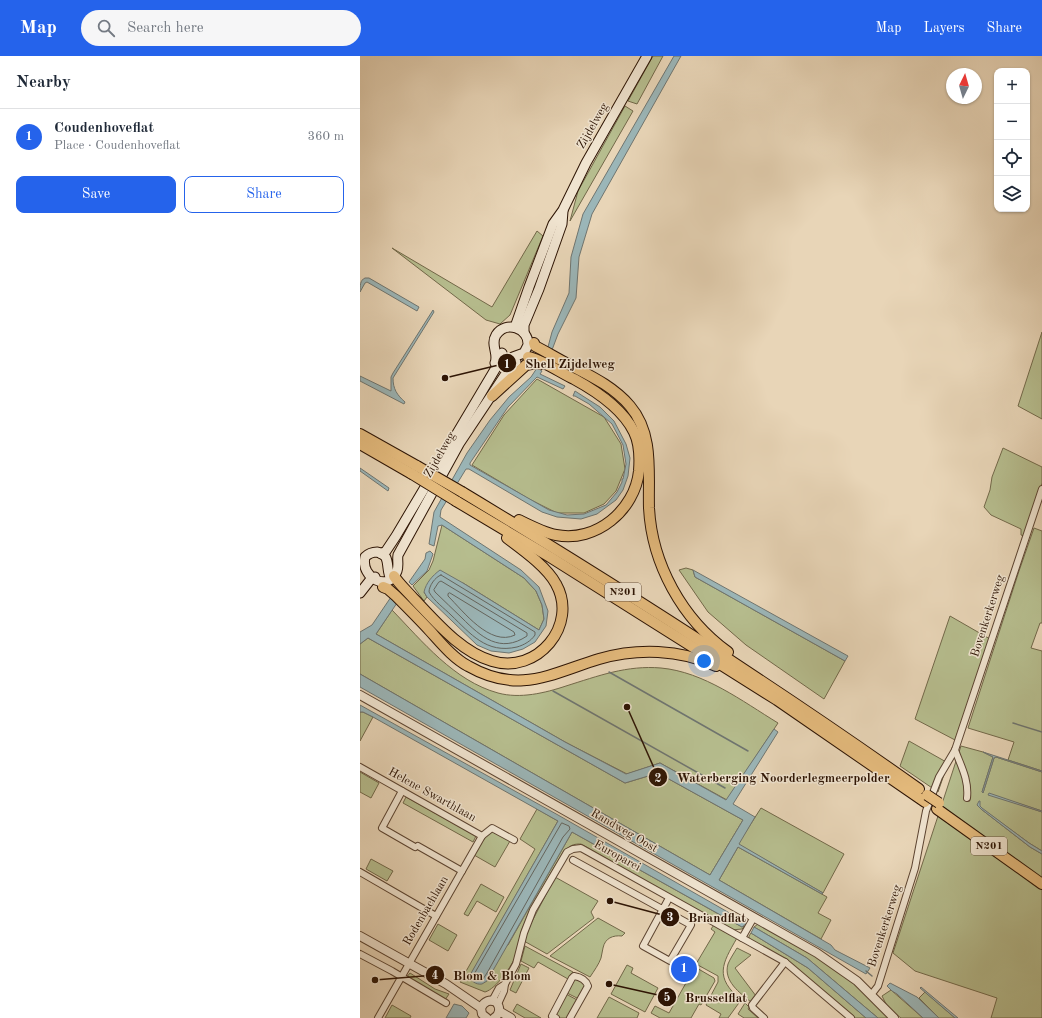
<!DOCTYPE html>
<html lang="en">
<head>
<meta charset="utf-8">
<style>
  body { margin:0; font-family:"Old Standard TT",serif; background:#f6f6f7; color:#1f2937 }
  .controls { position:absolute; right:12px; top:12px; display:grid; overflow:hidden; border-radius:8px; box-shadow:0 1px 3px #0004 }
  .controls button { width:36px; height:36px; display:grid; place-items:center; padding:0; border:0; border-bottom:1px solid #e0e1e3; background:#fff; color:#1f2937; font:20px sans-serif }
  .compass { position:absolute; left:586px; top:12px; width:36px; height:36px; border-radius:50%; background:#fff; box-shadow:0 1px 3px #0004; rotate:5deg }
  .you { position:absolute; left:344px; top:605px; width:14px; height:14px; margin:-10px; border:3px solid #fff; border-radius:50%; background:#1a73e8; box-shadow:0 0 0 6px #1a73e833 }
  .badge { display:grid; place-items:center; width:26px; height:26px; border-radius:50%; background:#2563eb; color:#fff; font-size:13px; font-weight:700 }
  .pin { position:absolute; translate:-50% -50%; border:2px solid #fff; box-shadow:0 1px 4px #0006 }
  .list { margin:0; padding:0; list-style:none }
  h2 { display:flex; justify-content:space-between; align-items:center; height:52px; margin:0; padding:0 16px; font-size:17px }
  h2 small { font-size:13px; font-weight:400; color:#747a83 }
  .list li { display:grid; grid-template-columns:26px 1fr auto; gap:12px; align-items:center; box-sizing:border-box; height:56px; padding:0 16px; border-top:1px solid #e0e1e3 }
  .list b { display:block; font-size:15px; white-space:nowrap }
  .list p { margin:0; font-size:13px; white-space:nowrap; color:#747a83 }
  .list em { font-size:13px; font-style:normal; color:#747a83 }
  .actions { display:flex; gap:8px; padding:12px 16px }
  .actions a { flex:1; padding:9px 0; border:1px solid #2563eb; border-radius:8px; text-align:center; font-size:14px; color:#2563eb }
  .actions .main { background:#2563eb; color:#fff }
  .icon { flex:none; width:22px; height:22px; fill:none; stroke:currentColor; stroke-width:2; stroke-linecap:round; stroke-linejoin:round }
  .map { position:relative; flex:none; width:682px; height:962px; overflow:hidden }
  header { display:flex; align-items:center; gap:24px; box-sizing:border-box; height:56px; padding:0 20px; background:#2563eb; color:#fff }
  header strong { font-size:19px }
  nav { display:flex; gap:22px; margin-inline-start:auto; font-size:14px }
  .search { width:280px; height:36px; background:#f6f6f7; display:flex; align-items:center; gap:10px; box-sizing:border-box; padding:0 14px; border-radius:22px; color:#747a83; font-size:15px }
  main { display:flex }
  aside { flex:1; background:#fff }
  .map>svg:first-child { display:block }
  .green { fill:#b6bd8e; stroke:#726849 }
  .water { fill:#9bb6b8; stroke:#6f7570 }
  .lines { fill:none; stroke-linecap:round; stroke-linejoin:round }
  .shore { stroke:#64655e; stroke-width:1 }
  .stream { stroke:#6f7570; stroke-width:1.5 }
  .minor-casing { stroke:#5c4431; stroke-width:8 }
  .tertiary-casing { stroke:#5c4431; stroke-width:10 }
  .secondary-casing { stroke:#2d1404; stroke-width:11 }
  .trunk-casing { stroke:#2d1404; stroke-width:12 }
  .minor { stroke:#f0e4d0; stroke-width:6 }
  .tertiary { stroke:#f0e4d0; stroke-width:8 }
  .secondary { stroke:#f0e4d0; stroke-width:9 }
  .trunk { stroke:#e4ba7c; stroke-width:10 }
  .trunk-bridge-casing { stroke:#2d1404; stroke-width:12; stroke-linecap:butt }
  .trunk-bridge { stroke:#e4ba7c; stroke-width:10 }
  .labels { text-anchor:middle; dominant-baseline:central; stroke-width:3; stroke-linejoin:round; paint-order:stroke }
  .shield { fill:#f0e4d0; stroke:#685241; stroke-width:1 }
  .shield-label { font-size:11px; font-weight:bold; fill:#2d1404 }
  .street-label { font-size:12px; fill:#2d1404; stroke:#f0e4d0 }
  .leader { fill:none; stroke:#2d1404; stroke-width:1.5 }
  .callout-dot { fill:#2d1404; stroke:#f0e4d0; stroke-width:1.5 }
  .mark-label { font-size:12px; text-anchor:middle; font-weight:bold; fill:#fff }
  .callout-label { font-size:13px; text-anchor:middle; font-weight:bold; fill:#2d1404; stroke:#f0e4d0; stroke-width:3; stroke-linejoin:round; paint-order:stroke }
</style>
</head>
<body>
<header>
<strong>Map</strong>
<div class="search"><svg class="icon" aria-label="search" viewBox="0 0 24 24"><circle cx="10" cy="10" r="6"/><path d="M15 15l6 6"/></svg>Search here</div>
<nav><a>Map</a><a>Layers</a><a>Share</a></nav>
</header>
<main>
<aside>
<h2>Nearby<small></small></h2>
<ul class="list">
<li><span class="badge">1</span><div><b>Coudenhoveflat</b><p>Place · Coudenhoveflat</p></div><em>360 m</em></li>
</ul>
<div class="actions"><a class="main">Save</a><a>Share</a></div>
</aside>
<div class="map">
<svg width="682" height="962" viewBox="0 0 682 962">
  <rect width="100%" height="100%" fill="#e8d5b7"/>
  <filter id="stains"><feTurbulence type="fractalNoise" baseFrequency=".005" numOctaves="4"/><feColorMatrix values="0 0 0 0 .2 0 0 0 0 .09 0 0 0 0 .02 0 0 0 .5 -.17"/></filter>
  <radialGradient id="worn" r=".72"><stop offset=".6" stop-color="#630" stop-opacity="0"/><stop offset="1" stop-color="#630" stop-opacity=".3"/></radialGradient>
  <g class="green">
    <polygon points="293,0 303,0 277,48 268,45"/>
    <polygon points="265,50 273,55 210,165 218,135"/>
    <polygon points="177,175 183,180 150,259 140,268 126,264 32,192 132,251"/>
    <polygon points="682,276 682,363 658,350"/>
    <polygon points="177,323 244,361 261,388 265,413 256,435 244,448 224,457 197,457 169,443 112,409 144,359"/>
    <polygon points="643,392 682,411 682,427 664,480 661,479 661,473 631,459 624,451 630,434 632,421"/>
    <polygon points="82,469 164,522 176,535 182,549 184,563 179,574 103,527 64,536 67,541 64,545 53,530 69,514 73,505"/>
    <polygon points="674,472 682,475 682,567 680,567 671,592 682,595 682,715 648,704 654,686 608,672 659,515"/>
    <polygon points="326,512 333,514 335,521 485,605 464,643 386,589 348,556 319,514"/>
    <path d="M 32,554 C 62,585 94,625 138,637 C 160,643 185,637 206,630 C 238,620 267,609 301,612 C 344,616 382,645 418,667 L 367,744 L 300,707 L 267,718 L 205,686 L 16,578 Z"/>
    <polygon points="590,560 630,583 595,684 555,663"/>
    <polygon points="8,582 265,727 298,717 383,764 350,819 0,618 0,588"/>
    <polygon points="0,656 3,656 13,661 0,685"/>
    <polygon points="549,685 588,707 578,736 540,710"/>
    <polygon points="601,690 623,696 633,701 622,736 623,737 634,702 636,701 682,716 682,755 629,738 682,756 682,795 669,787 617,749 621,753 670,791 682,798 682,962 631,962 637,942 555,915 533,897"/>
    <polygon points="0,716 19,727 11,742 0,736"/>
    <polygon points="46,741 116,780 113,786 43,747"/>
    <polygon points="401,752 484,798 463,837 378,788"/>
    <path d="M 177,753 L 198,765 L 110,920 L 148,889 L 212,776 L 371,865 L 382,871 L 385,870 L 382,873 L 371,874 L 221,788 C 217,788 213,788 209,791 C 199,798 168,859 162,873 C 159,881 159,891 156,899 C 152,910 136,933 125,936 L 100,926 L 175,793 L 160,783 Z"/>
    <polygon points="131,776 133,776 150,785 135,811 114,799 122,785"/>
    <polygon points="378,791 467,841 458,857 471,864 461,883 359,824"/>
    <polygon points="11,803 33,815 27,825 6,813"/>
    <polygon points="195,821 238,845 231,856 234,862 187,898 164,885 166,877"/>
    <polygon points="121,828 144,841 136,856 117,845 108,860 104,858"/>
    <path d="M 238,862 L 265,877 L 262,880 C 253,879 245,882 243,892 C 242,895 242,899 241,902 C 239,908 234,915 230,921 L 190,900 Z"/>
    <polygon points="78,868 97,879 88,895 69,884"/>
    <polygon points="398,868 467,906 499,929 531,962 518,962 447,902 394,871"/>
    <path d="M 354,869 L 377,882 C 362,908 354,921 381,944 L 368,962 L 359,962 L 361,958 L 346,949 L 358,926 L 358,920 L 336,908 L 355,876 L 351,873 Z"/>
    <polygon points="391,877 448,912 506,962 494,962 435,911 389,883 389,880"/>
    <polygon points="165,890 213,916 213,920 208,923 178,906 174,912 161,905"/>
    <path d="M 377,892 L 391,899 L 375,912 L 396,940 L 391,946 C 380,937 363,925 368,908 C 370,903 374,897 377,892 Z"/>
    <polygon points="161,908 169,912 156,937 150,934"/>
    <polygon points="267,909 273,912 271,917 298,932 285,956 251,938"/>
    <polygon points="335,911 354,922 355,925 341,949 339,948 331,962 300,962 291,957 295,950 309,957"/>
    <polygon points="50,917 75,933 89,938 85,944 46,922"/>
    <polygon points="214,921 226,927 219,943 207,937"/>
    <polygon points="531,934 563,962 541,962 528,952 522,940"/>
    <polygon points="565,936 595,962 579,962 559,942"/>
    <polygon points="206,938 219,945 209,962 198,962 193,959"/>
    <polygon points="249,941 279,957 277,962 237,962"/>
    <polygon points="385,947 389,951 388,953 398,962 384,962 378,958"/>
    <polygon points="157,948 181,962 165,962 153,955"/>
    <polygon points="32,949 51,960 50,962 25,962"/>
  </g>
  <g class="water">
    <polygon points="314,0 321,0 232,158 219,201 216,242 198,278 192,294 188,291 192,276 209,237 211,201 223,158"/>
    <path d="M 5,222 L 9,222 L 59,251 L 57,255 L 7,226 L 5,227 L 0,236 C 0,230 0,224 5,222 Z"/>
    <path d="M 73,254 L 74,256 L 33,322 C 33,333 37,339 45,346 L 44,348 L 0,325 L 0,320 L 31,335 L 31,321 L 33,317 Z"/>
    <path d="M 177,312 L 182,315 L 180,318 L 205,330 L 203,333 L 177,321 L 148,351 L 110,407 L 110,409 L 189,454 L 207,459 L 224,458 L 246,449 L 257,436 L 262,426 L 262,423 L 263,423 L 266,408 L 263,389 L 252,368 L 229,348 L 215,340 L 213,340 L 215,335 L 240,351 L 254,365 L 266,388 L 270,402 L 268,420 L 263,434 L 256,444 L 237,458 L 221,463 L 197,461 L 182,456 L 109,413 L 106,413 L 81,454 L 80,461 L 161,514 L 179,531 L 188,555 L 186,570 L 175,586 L 163,593 L 149,597 L 131,595 L 117,589 L 67,541 L 64,536 C 66,527 72,520 80,514 L 103,527 L 179,574 L 184,563 L 182,549 L 176,535 L 164,522 L 82,469 L 78,470 L 74,490 L 69,488 L 74,456 L 107,397 L 130,364 L 149,341 L 171,321 Z"/>
    <polygon points="0,412 29,432 28,435 0,415"/>
    <polygon points="70,495 73,498 67,515 52,529 49,526 65,503 66,497"/>
    <polygon points="333,514 488,600 485,605 335,521"/>
    <polygon points="31,541 37,547 16,578 205,686 266,718 300,707 366,744 414,673 418,676 373,748 395,761 379,788 463,837 462,838 378,791 359,824 471,889 475,894 510,912 506,918 0,631 0,618 350,819 383,764 298,717 265,727 8,582 0,588 0,576 12,569"/>
    <path d="M 0,649 L 198,759 L 387,867 L 382,871 L 212,776 L 127,925 L 122,928 C 116,929 110,925 110,919 L 198,765 L 13,661 L 3,656 L 0,656 Z"/>
    <polygon points="623,696 682,715 682,716 636,701 634,702 623,737 622,736 633,701"/>
    <polygon points="629,737 682,755 682,756 628,739"/>
    <polygon points="619,745 620,745 620,750 622,752 669,787 682,795 682,798 670,791 621,753 617,749"/>
    <polygon points="394,871 447,902 518,962 506,962 448,912 391,877"/>
    <polygon points="530,927 557,941 579,962 563,962 537,938 532,935 527,930"/>
    <polygon points="561,931 598,962 595,962 560,932"/>
    <polygon points="94,948 102,950 109,957 106,962 86,962"/>
  </g>
  <g class="lines">
    <g class="shore">
      <path d="M 81,519 L 175,576 L 175,579 C 171,585 164,589 157,591 C 126,598 111,578 91,559 C 84,552 74,545 69,536 C 69,530 75,521 81,519 Z"/>
      <path d="M 79,526 L 81,525 L 167,577 L 167,580 C 140,598 121,581 102,562 C 93,553 84,545 75,536 L 74,534 Z"/>
      <path d="M 90,537 L 154,576 L 155,579 C 130,591 103,555 88,540 L 88,538 Z"/>
      <polygon points="202,767 209,770 210,773 203,781 127,917 123,923 118,924 115,921 114,919"/>
    </g>
    <g class="stream">
      <polyline points="249,616 388,695"/>
      <polyline points="193,635 365,732"/>
      <polyline points="653,667 682,676"/>
      <polyline points="506,915 512,920"/>
    </g>
    <g class="minor-casing">
      <g id="minor">
        <path d="M 595,694 C 601,710 609,724 607,742"/>
        <polyline points="0,711 122,780"/>
        <polyline points="42,735 22,772 55,791"/>
        <polyline points="58,790 102,815"/>
        <polyline points="213,804 331,869 310,905 283,890 309,842"/>
        <polyline points="0,816 76,860"/>
        <polyline points="382,882 394,861"/>
        <polyline points="0,898 32,915 86,947"/>
        <polyline points="511,939 518,930 555,812 566,755 579,721 595,694 682,433"/>
        <polyline points="132,945 139,932 145,928"/>
        <polyline points="138,948 144,935 145,928 156,908 164,877 173,854 207,796 213,793 221,792 425,906 491,962"/>
        <polyline points="18,962 122,780 132,772 154,784"/>
        <path d="M 196,962 L 192,960 L 212,922 L 214,920 C 220,921 226,924 228,930 L 210,962"/>
        <polyline points="404,962 393,952 392,949 425,906"/>
      </g>
    </g>
    <g class="tertiary-casing">
      <g id="tertiary">
        <polyline points="0,639 457,897 497,925 534,962"/>
        <polyline points="0,880 86,928 121,952"/>
        <polyline points="139,955 151,962"/>
        <path d="M 127,962 L 122,958 L 121,952 C 124,945 130,943 136,946 C 141,952 140,958 134,962"/>
      </g>
    </g>
    <g class="secondary-casing">
      <g id="secondary">
        <polyline points="155,271 169,231 193,168 203,154 226,107 287,0"/>
        <polyline points="164,277 164,269 179,233 202,168 203,155"/>
        <path d="M 135,307 C 139,297 130,289 136,279 C 146,264 169,272 168,289 L 164,297 L 153,301 L 148,306"/>
        <polyline points="21,498 26,495 36,480 140,305 142,297"/>
        <path d="M 31,523 C 25,514 32,498 17,496 C 12,496 8,498 5,501 C 0,522 29,537 37,515 C 39,509 37,504 38,499 L 99,388 L 153,307 L 156,306"/>
        <polyline points="0,537 11,523 15,521"/>
      </g>
    </g>
    <g class="trunk-casing">
      <g id="trunk">
        <path d="M 174,287 L 175,290 C 187,296 198,303 210,309 C 231,320 254,331 270,350 C 294,378 288,417 289,452 C 292,508 322,563 368,596"/>
        <polyline points="132,340 166,309 176,307 181,308"/>
        <polyline points="0,378 57,410"/>
        <polyline points="0,388 52,418"/>
        <path d="M 102,436 C 258,530 411,628 559,733"/>
        <polyline points="96,445 190,501 417,644 565,746"/>
        <path d="M 159,464 C 169,469 185,477 196,479 C 236,487 275,454 279,415 C 280,402 280,388 274,376 C 263,353 236,335 214,323 C 201,317 181,303 168,301"/>
        <path d="M 34,520 C 39,528 47,535 54,543 C 76,566 101,596 132,605 C 177,619 219,569 196,528 C 187,511 163,494 147,482"/>
        <path d="M 23,531 L 28,533 L 36,540 C 47,551 59,563 70,575 C 81,587 93,602 108,610 C 159,639 190,618 239,603 C 277,592 320,593 356,610"/>
        <polyline points="577,753 682,828"/>
      </g>
    </g>
    <use href="#minor" class="minor"/>
    <use href="#tertiary" class="tertiary"/>
    <use href="#secondary" class="secondary"/>
    <use href="#trunk" class="trunk"/>
    <g class="trunk-bridge-casing">
      <g id="trunk-bridge">
        <polyline points="57,410 102,436"/>
        <polyline points="52,418 96,445"/>
        <polyline points="567,739 579,747"/>
      </g>
    </g>
    <use href="#trunk-bridge" class="trunk-bridge"/>
  </g>
  <g class="labels">
    <g class="shield">
      <rect x="245" y="527" width="36" height="18" rx="3"/>
      <rect x="611" y="781" width="36" height="18" rx="3"/>
    </g>
    <g class="shield-label">
      <text x="263" y="536">N201</text>
      <text x="629" y="790">N201</text>
    </g>
    <g class="street-label">
      <text transform="translate(233 70) rotate(-60)">Zijdelweg</text>
      <text transform="translate(80 399) rotate(-60)">Zijdelweg</text>
      <text transform="translate(628 560) rotate(-72)">Bovenkerkerweg</text>
      <text transform="translate(72 739) rotate(29)">Helene Swarthlaan</text>
      <text transform="translate(264 775) rotate(30)">Randweg Oost</text>
      <text transform="translate(257 800) rotate(29)">Europarei</text>
      <text transform="translate(66 855) rotate(-60)">Rodenbachlaan</text>
      <text transform="translate(525 870) rotate(-72)">Bovenkerkerweg</text>
    </g>
  </g>
  <path class="leader" d="M85 322L147 307M267 651L298 721M250 845L310 861M15 924L75 919M249 928L307 941"/>
  <g class="callout-dot">
    <circle cx="85" cy="322" r="4"/>
    <circle cx="267" cy="651" r="4"/>
    <circle cx="250" cy="845" r="4"/>
    <circle cx="15" cy="924" r="4"/>
    <circle cx="249" cy="928" r="4"/>
    <circle cx="147" cy="307" r="10"/>
    <circle cx="298" cy="721" r="10"/>
    <circle cx="310" cy="861" r="10"/>
    <circle cx="75" cy="919" r="10"/>
    <circle cx="307" cy="941" r="10"/>
  </g>
  <g class="mark-label">
    <text x="147" y="312">1</text>
    <text x="298" y="726">2</text>
    <text x="310" y="865">3</text>
    <text x="75" y="923">4</text>
    <text x="307" y="945">5</text>
  </g>
  <g class="callout-label">
    <text x="210" y="312">Shell Zijdelweg</text>
    <text x="423" y="726">Waterberging Noorderlegmeerpolder</text>
    <text x="357" y="866">Briandflat</text>
    <text x="132" y="924">Blom &amp; Blom</text>
    <text x="356" y="946">Brusselflat</text>
  </g>
  <rect width="100%" height="100%" filter="url(#stains)"/>
  <rect width="100%" height="100%" fill="url(#worn)"/>
</svg>
<div class="controls">
<button>+</button>
<button>−</button>
<button><svg class="icon" aria-label="locate" viewBox="0 0 24 24"><circle cx="12" cy="12" r="6"/><path d="M12 2v4M12 18v4M2 12h4M18 12h4"/></svg></button>
<button><svg class="icon" aria-label="layers" viewBox="0 0 24 24"><path d="M12 4l9 5-9 5-9-5zM3 14l9 5 9-5"/></svg></button>
</div>
<svg class="compass" viewBox="-18 -18 36 36"><path d="M0-13l5 13h-10z" fill="#e53935"/><path d="M0 13l5-13h-10z" fill="#747a83"/></svg>
<div class="you"></div>
<div class="pin badge" style="left:324px;top:913px">1</div>
</div>
</main>
</body>
</html>
